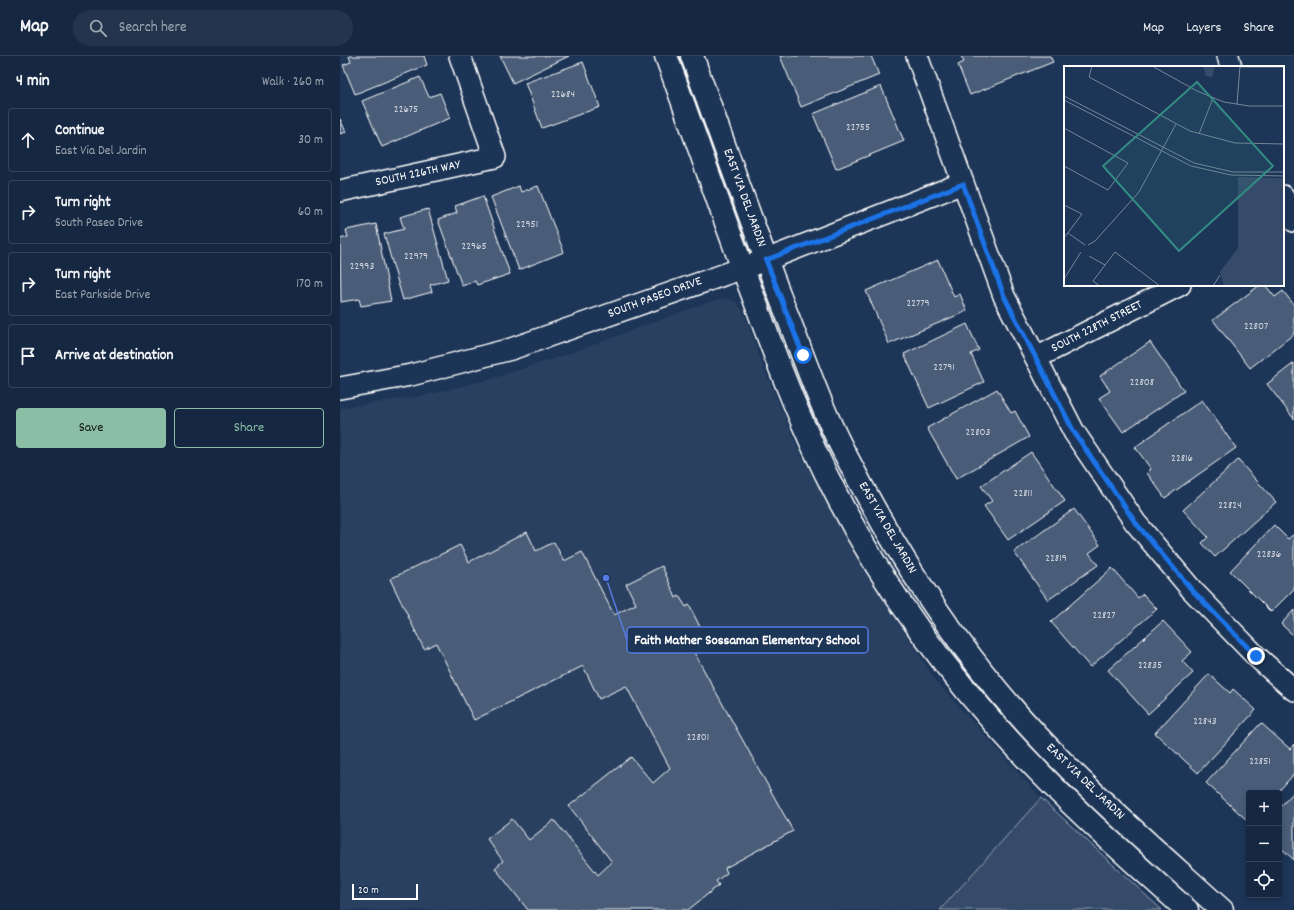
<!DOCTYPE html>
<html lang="en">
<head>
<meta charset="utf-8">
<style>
  body { margin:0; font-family:Dekko,sans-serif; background:#23344c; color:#f1f3f6 }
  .controls { position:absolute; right:12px; bottom:12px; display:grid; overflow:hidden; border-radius:4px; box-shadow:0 2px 6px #0003 }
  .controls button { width:36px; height:36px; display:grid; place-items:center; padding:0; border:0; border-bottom:1px solid #35445a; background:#162841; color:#f1f3f6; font:20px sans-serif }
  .scale { position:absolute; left:12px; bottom:10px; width:66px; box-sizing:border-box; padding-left:4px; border:2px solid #fff; border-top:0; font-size:11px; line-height:14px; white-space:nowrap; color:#fff; -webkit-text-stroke:3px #1d3557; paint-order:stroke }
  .stop { position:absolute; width:12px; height:12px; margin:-9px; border:3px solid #1a73e8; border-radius:50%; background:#fff }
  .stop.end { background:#1a73e8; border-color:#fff; box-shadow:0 1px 4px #0008 }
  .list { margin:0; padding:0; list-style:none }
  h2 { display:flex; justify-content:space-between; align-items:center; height:52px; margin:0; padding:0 16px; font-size:17px }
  h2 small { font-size:13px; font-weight:400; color:#9ea6b1 }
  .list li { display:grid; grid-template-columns:26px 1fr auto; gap:12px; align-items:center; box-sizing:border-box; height:64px; margin:0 8px 8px; padding:0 8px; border:1px solid #35445a; border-radius:4px }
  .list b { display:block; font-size:15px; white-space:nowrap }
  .list p { margin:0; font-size:13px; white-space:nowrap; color:#9ea6b1 }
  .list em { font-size:13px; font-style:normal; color:#9ea6b1 }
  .actions { display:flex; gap:8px; padding:12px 16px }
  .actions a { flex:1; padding:9px 0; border:1px solid #8abfa5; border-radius:4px; text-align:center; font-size:14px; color:#8abfa5 }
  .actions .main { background:#8abfa5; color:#111 }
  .icon { flex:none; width:22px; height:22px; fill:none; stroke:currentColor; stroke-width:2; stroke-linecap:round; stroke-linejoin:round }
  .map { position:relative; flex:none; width:954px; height:854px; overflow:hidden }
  header { display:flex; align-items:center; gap:24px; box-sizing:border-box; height:56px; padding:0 20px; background:#162841; border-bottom:1px solid #35445a }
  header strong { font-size:19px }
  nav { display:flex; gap:22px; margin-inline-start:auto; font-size:14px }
  .search { width:280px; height:36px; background:#23344c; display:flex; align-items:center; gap:10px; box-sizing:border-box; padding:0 14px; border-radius:22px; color:#9ea6b1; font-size:15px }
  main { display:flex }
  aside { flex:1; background:#162841 }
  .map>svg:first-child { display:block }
  .built { fill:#2a4161 }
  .green { fill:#364b69; stroke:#9aa5b4 }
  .building { fill:#4a5d79; stroke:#fff }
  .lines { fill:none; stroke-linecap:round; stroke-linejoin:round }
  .street-casing { stroke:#fff; stroke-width:24 }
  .secondary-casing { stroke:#fff; stroke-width:25 }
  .street { stroke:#1d3557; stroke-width:21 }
  .secondary { stroke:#1d3557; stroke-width:22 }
  .route { stroke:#1a73e8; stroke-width:5 }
  .labels { text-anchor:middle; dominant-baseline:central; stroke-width:3; stroke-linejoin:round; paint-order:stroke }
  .number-label { font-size:11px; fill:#d2d6de }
  .street-label { font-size:13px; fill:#fff; stroke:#1d3557 }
  .inset-road { fill:none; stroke:#77869a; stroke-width:1 }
  .view { fill:#338b84; fill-opacity:0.15; stroke:#338b84; stroke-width:2 }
  .inset-edge { fill:none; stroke:#fff; stroke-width:2 }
  .leader { fill:none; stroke:#567ae2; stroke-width:1.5 }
  .callout-dot { fill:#567ae2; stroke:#1d3557; stroke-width:1.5 }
  .callout { fill:#1d3557; stroke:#567ae2; stroke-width:1.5 }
  .callout-label { font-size:14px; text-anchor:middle; font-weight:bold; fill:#fff }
</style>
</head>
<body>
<header>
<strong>Map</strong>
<div class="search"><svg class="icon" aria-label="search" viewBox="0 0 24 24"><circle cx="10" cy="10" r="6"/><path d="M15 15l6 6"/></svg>Search here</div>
<nav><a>Map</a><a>Layers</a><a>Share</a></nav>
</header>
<main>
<aside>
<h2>4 min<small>Walk · 260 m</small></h2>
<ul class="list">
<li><svg class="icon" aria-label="ahead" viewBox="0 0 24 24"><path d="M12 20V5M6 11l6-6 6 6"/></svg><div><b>Continue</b><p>East Via Del Jardin</p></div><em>30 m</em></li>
<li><svg class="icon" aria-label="right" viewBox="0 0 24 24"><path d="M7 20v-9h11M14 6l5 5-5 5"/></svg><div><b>Turn right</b><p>South Paseo Drive</p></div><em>60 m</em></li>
<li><svg class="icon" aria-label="right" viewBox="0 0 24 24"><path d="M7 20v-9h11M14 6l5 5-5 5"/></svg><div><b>Turn right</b><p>East Parkside Drive</p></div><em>170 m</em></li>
<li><svg class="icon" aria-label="arrive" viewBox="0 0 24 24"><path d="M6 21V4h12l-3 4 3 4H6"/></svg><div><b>Arrive at destination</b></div></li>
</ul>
<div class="actions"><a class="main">Save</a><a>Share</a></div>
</aside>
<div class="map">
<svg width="954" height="854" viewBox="0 0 954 854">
  <rect width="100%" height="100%" fill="#1d3557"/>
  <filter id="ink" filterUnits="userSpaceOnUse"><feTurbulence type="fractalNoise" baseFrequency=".025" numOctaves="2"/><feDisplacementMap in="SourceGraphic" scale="8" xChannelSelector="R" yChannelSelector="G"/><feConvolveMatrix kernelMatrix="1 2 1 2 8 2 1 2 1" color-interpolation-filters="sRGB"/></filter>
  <g filter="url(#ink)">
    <polygon class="built" points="387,242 396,246 403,254 425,315 462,401 555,562 596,625 701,742 600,854 0,854 0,352 82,340 151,323 234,296 368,246"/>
    <polygon class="green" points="701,742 810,843 822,854 600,854"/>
    <g class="building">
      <polygon points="9,0 84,0 87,9 15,38 3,9 11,6"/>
      <polygon points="160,0 229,0 173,27"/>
      <polygon points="440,0 531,0 539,19 461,51"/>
      <polygon points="621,0 710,0 713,6 630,39 618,9 624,6"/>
      <polygon points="243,6 260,51 202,72 185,27"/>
      <polygon points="80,21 89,41 100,37 110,62 42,91 22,45"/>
      <polygon points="541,30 564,85 496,113 473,58"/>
      <polygon points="0,63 6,76 0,78"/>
      <polygon points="179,130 181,136 198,130 224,196 179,214 151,141"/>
      <polygon points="143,140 170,218 137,229 135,225 122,230 98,164 117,157 115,150"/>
      <polygon points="88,153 108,224 90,229 92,236 63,244 44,178 64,173 60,161"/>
      <polygon points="36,168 51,245 21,250 19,243 1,246 0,183 8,181 6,174"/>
      <polygon points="598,204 614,241 620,238 627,255 549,288 526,235"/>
      <polygon points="920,229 925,229 935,241 943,235 954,249 954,278 910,312 873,264"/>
      <polygon points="627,268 639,294 631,298 644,326 589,352 564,298"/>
      <polygon points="810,286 844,335 783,376 759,342 770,335 760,320"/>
      <polygon points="954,307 954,363 927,328"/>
      <polygon points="657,333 671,357 675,355 689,381 616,423 587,372"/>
      <polygon points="862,344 896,392 825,442 807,417 811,413 795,391"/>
      <polygon points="691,396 725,445 668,484 644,450 652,445 641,430"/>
      <polygon points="898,404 936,446 875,501 862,487 868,481 843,454"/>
      <polygon points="734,453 760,489 749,497 758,509 708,544 674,496"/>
      <polygon points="934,469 948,483 953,479 954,480 954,533 931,556 890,515"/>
      <polygon points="187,476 196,495 214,486 224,505 242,496 274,559 296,548 286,528 322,510 336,542 339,540 346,551 349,549 365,581 350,589 453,775 385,812 387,817 376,825 379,829 348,854 188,854 155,812 163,805 147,783 172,763 189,784 214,764 258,819 272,806 229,750 291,701 313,727 330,712 286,630 259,643 243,610 134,664 96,587 84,593 50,523 120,489 129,506"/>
      <polygon points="772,512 798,542 803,538 817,553 750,611 711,566"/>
      <polygon points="954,554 954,580 941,568"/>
      <polygon points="823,565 852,596 842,605 853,617 808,658 768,614"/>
      <polygon points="869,618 890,637 893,633 916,654 858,717 815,677"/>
      <polygon points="921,667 950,693 954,688 954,718 937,737 909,737 909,766 866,727"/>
      <polygon points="954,736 954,804 939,790 939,752"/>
    </g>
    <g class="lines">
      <g class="street-casing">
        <g id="street">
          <polyline points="577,0 664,240 734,376 795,466 852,534 916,600 954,634"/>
          <polyline points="888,0 891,11"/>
          <polyline points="0,135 155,101 120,0"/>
          <polyline points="943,140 954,165"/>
          <polyline points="696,302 840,229"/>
          <polyline points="0,332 71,319 171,293 426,204 623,127"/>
        </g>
      </g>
      <g class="secondary-casing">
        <g id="secondary">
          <path d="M 326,0 C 356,82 384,164 415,245 C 439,311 464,376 496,438 C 550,544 625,641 708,725 C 752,770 800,812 847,854"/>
          <path d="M 352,0 C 383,85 413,171 446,256 C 464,302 480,349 503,394 C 546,479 597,561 658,635 C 725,716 805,784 882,854"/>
        </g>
      </g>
      <use href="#street" class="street"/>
      <use href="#secondary" class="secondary"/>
    </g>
  </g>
  <g class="lines" filter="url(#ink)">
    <polyline class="route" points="463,299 426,204 623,128 664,240 734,376 795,466 852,534 916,600"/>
  </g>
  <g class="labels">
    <g class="number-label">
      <text x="223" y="39">22684</text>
      <text x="66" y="54">22675</text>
      <text x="518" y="72">22755</text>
      <text x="187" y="169">22951</text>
      <text x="134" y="191">22965</text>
      <text x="76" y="201">22979</text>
      <text x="22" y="211">22993</text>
      <text x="578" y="248">22779</text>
      <text x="916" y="271">22807</text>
      <text x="604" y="312">22791</text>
      <text x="802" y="327">22808</text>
      <text x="638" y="377">22803</text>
      <text x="842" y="403">22816</text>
      <text x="683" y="438">22811</text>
      <text x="890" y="450">22824</text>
      <text x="929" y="499">22836</text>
      <text x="716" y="503">22819</text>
      <text x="764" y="560">22827</text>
      <text x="810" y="610">22835</text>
      <text x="865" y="666">22843</text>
      <text x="358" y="682">22801</text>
      <text x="920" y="706">22851</text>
    </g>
    <g class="street-label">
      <text transform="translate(78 118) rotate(-12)">SOUTH 226TH WAY</text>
      <text transform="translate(404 142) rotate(70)">EAST VIA DEL JARDIN</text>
      <text transform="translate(315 242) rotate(-20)">SOUTH PASEO DRIVE</text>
      <text transform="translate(757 271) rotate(-27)">SOUTH 228TH STREET</text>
      <text transform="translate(547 472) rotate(60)">EAST VIA DEL JARDIN</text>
      <text transform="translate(745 726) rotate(44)">EAST VIA DEL JARDIN</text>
    </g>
  </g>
  <g transform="translate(724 10)">
    <rect width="220" height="220" fill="#1d3557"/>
    <path d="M 139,0 L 151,0 L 148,11 L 142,10 ZM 174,111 L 220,112 L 220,220 L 160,220 L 156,206 L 174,182 Z" fill="#364b69"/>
    <path class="inset-road" d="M 28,0 L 25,11 L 126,65 L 171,77 L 220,78M 88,0 L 133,25 L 160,36 L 185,40 L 220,40M 176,1 L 220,1M 0,30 L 130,97 L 169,106 L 220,106M 0,34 L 127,100 L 167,109 L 220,110M 173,38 L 176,0M 0,62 L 64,97 L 44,124 L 0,100M 135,68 L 149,32M 0,139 L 18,148 L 0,172M 4,167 L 21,179M 24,179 L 31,175 L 75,126 L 112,58M 25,190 L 41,199M 0,213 L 17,186M 36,220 L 29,215 L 51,186 L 96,220M 149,220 L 156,209"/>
    <path class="view" d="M 133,16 L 209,100 L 115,185 L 39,100 Z"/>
    <rect width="220" height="220" class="inset-edge"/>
  </g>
  <path class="leader" d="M266 522L287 584"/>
  <circle class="callout-dot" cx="266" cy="522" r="4"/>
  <rect class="callout" x="287" y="571" width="241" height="26" rx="4"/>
  <g class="callout-label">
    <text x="407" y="588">Faith Mather Sossaman Elementary School</text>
  </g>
</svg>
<div class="controls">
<button>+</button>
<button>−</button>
<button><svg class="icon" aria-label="locate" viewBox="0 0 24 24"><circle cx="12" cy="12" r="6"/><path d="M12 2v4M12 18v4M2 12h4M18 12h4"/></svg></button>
</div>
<div class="scale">20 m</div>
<div class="stop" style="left:463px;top:299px"></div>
<div class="stop end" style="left:916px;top:600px"></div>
</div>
</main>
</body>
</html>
